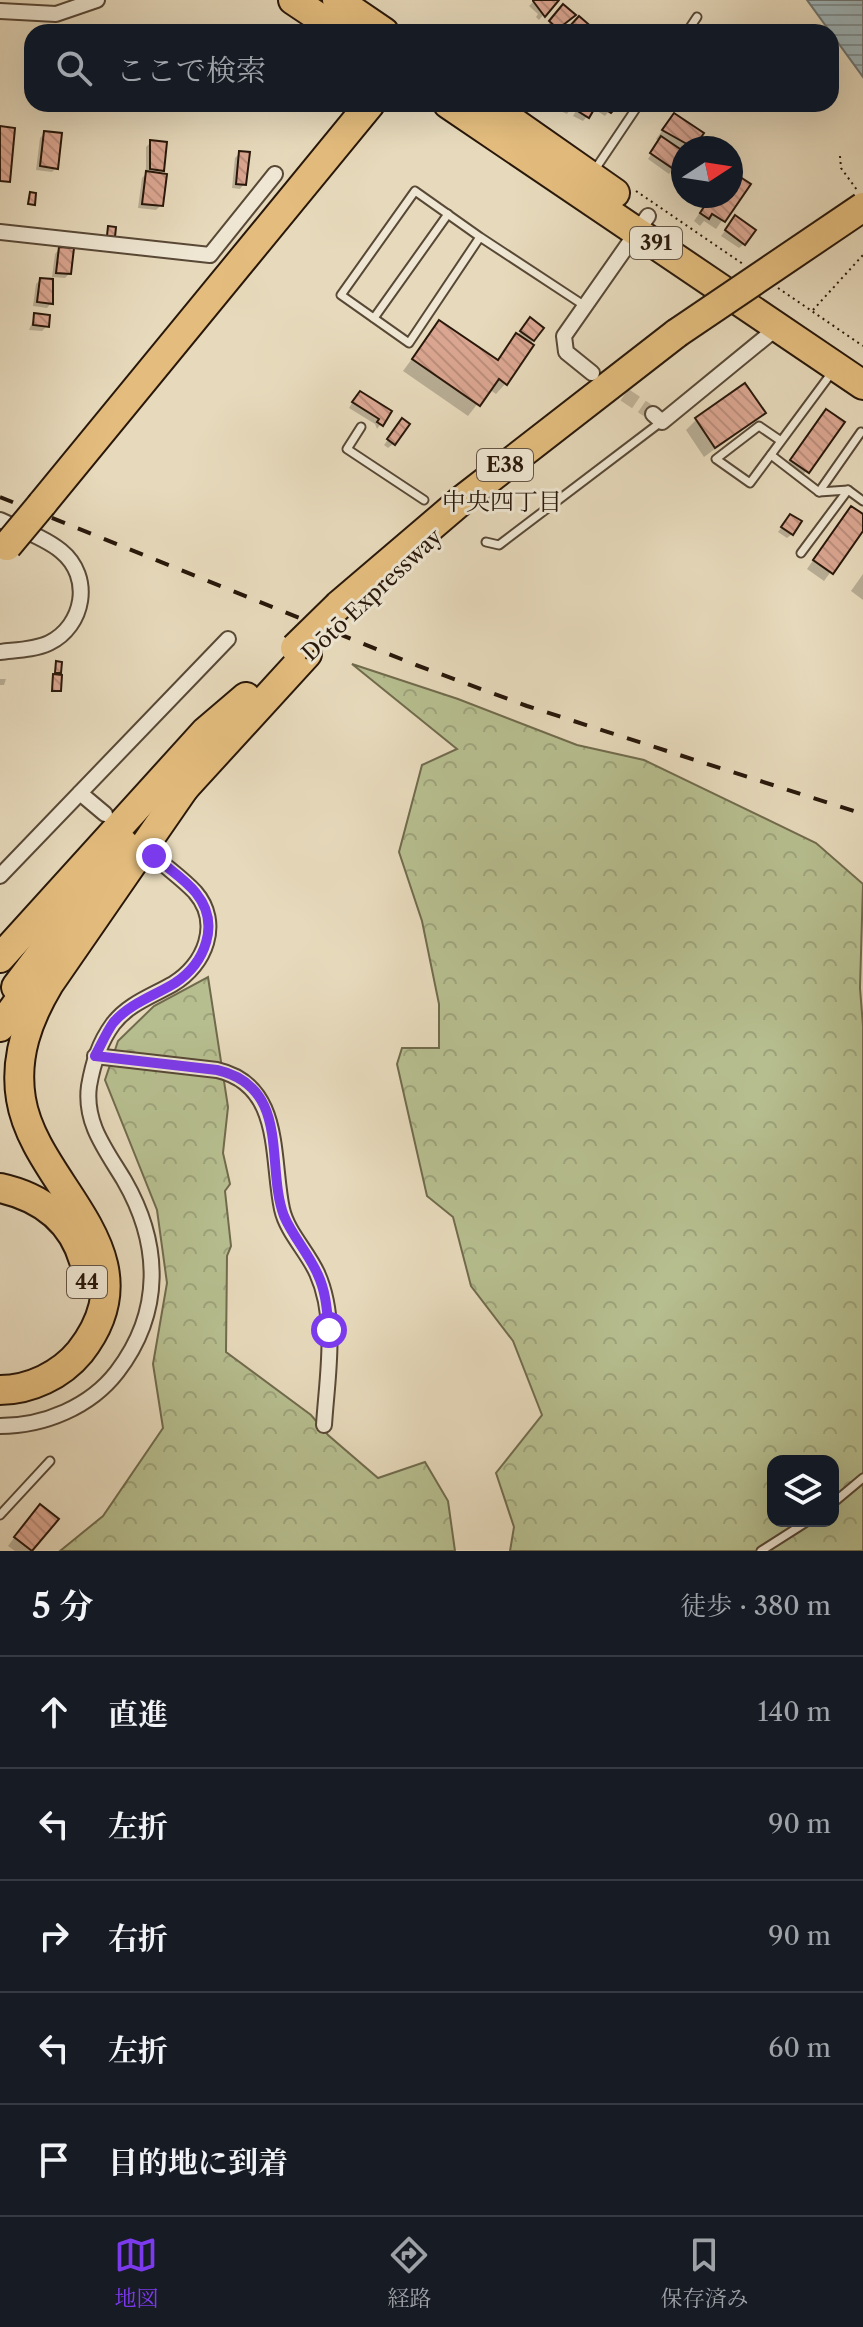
<!DOCTYPE html>
<html lang="ja">
<head>
<meta charset="utf-8">
<style>
  body { margin:0; font-family:"Libre Caslon Text","Noto Serif JP",serif; background:#20242c; color:#f1f3f6 }
  .controls { position:absolute; right:24px; bottom:24px; display:grid; overflow:hidden; border-radius:16px; box-shadow:0 8px 32px #0002 }
  .controls button { width:72px; height:72px; display:grid; place-items:center; padding:0; border:0; border-bottom:2px solid #363941; background:#171b24; color:#f1f3f6; font:40px sans-serif }
  .compass { position:absolute; left:671px; top:136px; width:72px; height:72px; border-radius:50%; background:#171b24; box-shadow:0 8px 32px #0002; rotate:78deg }
  .stop { position:absolute; width:24px; height:24px; margin:-18px; border:6px solid #7c3aed; border-radius:50%; background:#fff }
  .stop.end { background:#7c3aed; border-color:#fff; box-shadow:0 2px 8px #0008 }
  .list { margin:0; padding:0; list-style:none }
  h2 { display:flex; justify-content:space-between; align-items:center; height:104px; margin:0; padding:0 32px; font-size:34px }
  h2 small { font-size:26px; font-weight:400; color:#9ea1a6 }
  .list li { display:grid; grid-template-columns:52px 1fr auto; gap:24px; align-items:center; box-sizing:border-box; height:112px; padding:0 32px; border-top:2px solid #363941 }
  .list b { display:block; font-size:30px; white-space:nowrap }
  .list em { font-size:26px; font-style:normal; color:#9ea1a6 }
  .icon { flex:none; width:44px; height:44px; fill:none; stroke:currentColor; stroke-width:2; stroke-linecap:round; stroke-linejoin:round }
  .map { position:relative; flex:none; width:863px; height:1551px; overflow:hidden }
  .search { position:absolute; background:#171b24; box-shadow:0 8px 32px #0002; left:24px; right:24px; top:24px; height:88px; display:flex; align-items:center; gap:20px; box-sizing:border-box; padding:0 28px; border-radius:24px; color:#9ea1a6; font-size:30px }
  .sheet { height:664px; background:#171b24 }
  nav { display:flex; justify-content:space-around; align-items:center; box-sizing:border-box; height:112px; border-top:2px solid #363941; background:#171b24; font-size:22px; color:#9ea1a6 }
  nav a { display:grid; justify-items:center; gap:4px }
  nav .on { color:#7c3aed }
  .map>svg:first-child { display:block }
  .forest { fill:url(#forest-crowns); stroke:#706b4d; stroke-width:2; fill-rule:evenodd }
  .water { fill:url(#water-rules); stroke:#6f7775; stroke-width:2 }
  .shadow { fill:#0003 }
  .building { fill:url(#building-back-hatch); stroke:#28170a; stroke-width:2 }
  .lines { fill:none; stroke-linecap:round; stroke-linejoin:round }
  .street-tunnel { stroke:#c1b398; stroke-width:14; stroke-dasharray:14 7; stroke-linecap:butt }
  .lane-casing { stroke:#584836; stroke-width:11 }
  .street-casing { stroke:#584836; stroke-width:18 }
  .highway-casing { stroke:#28170a; stroke-width:32 }
  .path { stroke:#28170a; stroke-width:2; stroke-dasharray:2 4; stroke-linecap:butt }
  .lane { stroke:#efe7d3; stroke-width:7 }
  .street { stroke:#efe7d3; stroke-width:14 }
  .highway { stroke:#e4bd7e; stroke-width:28 }
  .rail { stroke:#28170a; stroke-width:4; stroke-dasharray:14 14; stroke-linecap:butt }
  .highway-bridge-casing { stroke:#28170a; stroke-width:32; stroke-linecap:butt }
  .highway-bridge { stroke:#e4bd7e; stroke-width:28 }
  .route { stroke:#7c3aed; stroke-width:10 }
  .labels { text-anchor:middle; dominant-baseline:central; stroke-width:6; stroke-linejoin:round; paint-order:stroke }
  .shield { fill:#efe7d3; stroke:#645546; stroke-width:2 }
  .shield-label { font-size:20px; font-weight:bold; fill:#28170a }
  .street-label { font-size:22px; fill:#28170a; stroke:#efe7d3 }
  .neighbourhood-label { font-size:24px; fill:#28170a; stroke:#efe7d3 }
</style>
</head>
<body>
<div class="map">
<svg width="863" height="1551" viewBox="0 0 863 1551">
  <defs>
    <pattern id="forest-crowns" width="20" height="18" patternUnits="userSpaceOnUse" patternTransform="scale(2)"><rect width="20" height="18" fill="#b7bf90"/><path d="M2 6a3 3 0 1 1 6 0M12 15a3 3 0 1 1 6 0" fill="none" stroke="#9da37b"/></pattern>
    <pattern id="water-rules" width="6" height="5" patternUnits="userSpaceOnUse" patternTransform="scale(2)"><rect width="6" height="5" fill="#9eb7bd"/><path d="M0 2.5h6" fill="none" stroke="#819498"/></pattern>
    <pattern id="building-back-hatch" width="6" height="6" patternUnits="userSpaceOnUse" patternTransform="scale(2)"><rect width="6" height="6" fill="#dba691"/><path d="M-1 5l2 2M0 0l6 6M5-1l2 2" fill="none" stroke="#bc8e7c"/></pattern>
  </defs>
  <rect width="100%" height="100%" fill="#e7dabc"/>
  <filter id="stains"><feTurbulence type="fractalNoise" baseFrequency=".0025" numOctaves="4"/><feColorMatrix values="0 0 0 0 .2 0 0 0 0 .09 0 0 0 0 .02 0 0 0 .5 -.17"/></filter>
  <radialGradient id="worn" r=".72"><stop offset=".6" stop-color="#630" stop-opacity="0"/><stop offset="1" stop-color="#630" stop-opacity=".3"/></radialGradient>
  <g class="forest">
    <path d="M 352,664 L 458,699 L 577,745 L 644,760 L 816,843 L 863,884 L 860,988 L 863,1026 L 863,1551 L 510,1551 L 514,1527 L 496,1473 L 542,1415 L 513,1341 L 471,1286 L 453,1217 L 427,1196 L 397,1064 L 402,1048 L 439,1048 L 439,1004 L 422,921 L 399,852 L 422,765 L 457,749 ZM 773,1461 L 833,1461 L 833,1521 L 773,1521 Z"/>
    <polygon points="208,977 228,1107 223,1153 230,1184 225,1191 231,1246 227,1256 226,1352 311,1415 328,1435 378,1478 425,1462 448,1501 455,1551 60,1551 103,1516 163,1428 153,1364 167,1283 157,1210 105,1080 118,1041 154,1006"/>
  </g>
  <polygon class="water" points="807,0 863,0 863,77"/>
  <g class="shadow">
    <polygon points="535,0 555,0 539,20 536,17 538,14 529,6"/>
    <polygon points="559,11 569,19 552,32 546,27"/>
    <polygon points="559,104 574,104 567,114 556,109"/>
    <polygon points="580,104 615,104 605,116 594,109 583,121 573,116"/>
    <polygon points="674,115 702,133 692,148 683,148 683,156 669,174 648,159 660,141 656,139"/>
    <polygon points="45,133 56,168 52,172 36,170 40,138"/>
    <polygon points="151,142 162,170 157,174 161,205 156,210 138,208 142,178 146,174 146,147"/>
    <polygon points="240,153 244,184 240,189 232,188 235,158"/>
    <polygon points="731,173 748,184 716,229 704,221 700,226 694,221 711,196 731,196"/>
    <polygon points="731,223 744,244 739,248 721,236"/>
    <polygon points="59,249 69,274 65,278 52,277 55,254"/>
    <polygon points="40,280 51,303 47,308 33,306 36,284"/>
    <polygon points="35,315 47,326 42,331 29,330"/>
    <polygon points="439,322 496,361 526,325 541,328 506,383 496,394 489,389 468,416 403,371"/>
    <polygon points="355,398 390,412 377,429 375,424 349,408"/>
    <polygon points="826,412 842,423 800,479 784,468"/>
    <polygon points="763,413 704,457 686,430 696,420"/>
    <polygon points="398,426 393,444 388,448 384,445"/>
    <polygon points="790,516 792,534 787,538 778,532"/>
    <polygon points="844,516 863,517 863,528 824,581 807,569"/>
    <polygon points="863,574 863,600 851,591"/>
    <polygon points="0,679 6,679 4,685 0,685"/>
    <polygon points="32,1514 56,1519 32,1551 15,1551 8,1546"/>
  </g>
  <g class="building">
    <polygon points="559,0 545,17 533,1 533,0"/>
    <polygon points="563,4 576,15 558,29 549,21"/>
    <polygon points="579,16 594,29 591,32 574,32 569,27"/>
    <polygon points="580,104 596,106 589,118 576,110"/>
    <polygon points="597,104 619,104 611,113"/>
    <polygon points="674,113 704,133 694,148 662,130"/>
    <polygon points="0,126 15,128 10,182 0,181"/>
    <polygon points="44,131 62,133 58,169 40,166"/>
    <polygon points="661,136 683,151 683,158 675,170 650,153"/>
    <polygon points="150,140 167,142 164,171 150,169"/>
    <polygon points="239,151 250,152 246,185 236,184"/>
    <polygon points="146,171 167,174 163,206 142,204"/>
    <polygon points="731,171 751,184 725,222 712,214 709,219 700,213 711,196 731,196"/>
    <polygon points="30,192 36,193 35,205 28,204"/>
    <polygon points="735,215 756,230 745,245 725,230"/>
    <polygon points="108,226 116,227 115,237 107,236"/>
    <polygon points="59,247 74,248 71,274 56,273"/>
    <polygon points="40,278 53,279 53,304 37,302"/>
    <polygon points="34,313 50,315 49,327 33,325"/>
    <polygon points="530,317 544,328 534,341 520,331"/>
    <polygon points="439,320 498,360 516,333 534,345 507,385 499,379 480,406 412,359"/>
    <polygon points="745,383 766,413 715,448 695,418"/>
    <polygon points="360,391 392,411 383,426 377,422 379,419 352,402"/>
    <polygon points="826,409 845,422 809,473 790,460"/>
    <polygon points="402,418 410,424 395,445 387,439"/>
    <polygon points="851,506 863,514 863,531 833,574 813,560"/>
    <polygon points="790,514 802,521 793,535 781,527"/>
    <polygon points="56,661 62,662 61,673 55,673"/>
    <polygon points="53,674 62,675 61,691 52,691"/>
    <polygon points="40,1504 59,1519 32,1551 14,1537"/>
  </g>
  <g class="lines">
    <polyline class="street-tunnel" points="607,383 653,414"/>
    <g class="lane-casing">
      <g id="lane">
        <polyline points="687,32 697,17"/>
        <polyline points="598,165 639,104"/>
        <polyline points="480,237 415,191 341,295 409,343 480,237 585,306"/>
        <polyline points="374,318 448,214"/>
        <polyline points="361,427 347,449 424,500"/>
        <polyline points="781,441 759,426 716,459 750,483 833,371"/>
        <polyline points="771,455 819,492 848,490 863,501"/>
        <polyline points="819,492 861,432"/>
        <polyline points="486,542 499,545 661,422"/>
        <polyline points="801,553 848,490"/>
        <polyline points="833,1503 863,1478"/>
        <polyline points="0,1515 50,1461"/>
        <polyline points="761,1551 808,1521"/>
      </g>
    </g>
    <g class="street-casing">
      <g id="street">
        <polyline points="0,11 56,14 97,0"/>
        <polyline points="0,232 210,255 275,174"/>
        <polyline points="592,373 566,352 564,336 648,216"/>
        <polyline points="653,414 662,422 778,327"/>
        <path d="M 0,520 C 19,529 44,537 61,551 C 93,577 84,626 49,643 C 34,650 16,650 0,652"/>
        <polyline points="80,793 105,814"/>
        <polyline points="0,876 228,639"/>
        <path d="M 95,1056 L 217,1070 C 283,1085 271,1158 282,1209 C 287,1232 307,1251 317,1273 C 338,1319 327,1377 324,1425"/>
        <path d="M 0,1426 C 44,1426 90,1407 117,1372 C 163,1312 161,1244 124,1180 C 106,1150 84,1123 89,1086 C 93,1063 99,1043 113,1024 C 128,1004 152,996 173,984 C 205,965 222,923 195,892 C 183,879 167,868 154,856"/>
      </g>
    </g>
    <g class="highway-casing">
      <g id="highway">
        <polyline points="293,0 341,32"/>
        <polyline points="337,0 384,32"/>
        <polyline points="448,104 863,385"/>
        <polyline points="488,104 615,193"/>
        <polyline points="42,504 370,104"/>
        <polyline points="339,605 462,500 677,333"/>
        <polyline points="178,795 307,654"/>
        <polyline points="0,958 205,732 246,697"/>
        <polyline points="16,987 124,844"/>
        <polyline points="0,1027 37,976"/>
        <path d="M 0,1188 C 41,1197 72,1220 84,1261"/>
        <path d="M 0,1390 C 30,1390 61,1375 80,1352 C 158,1253 35,1187 21,1099 C 14,1057 28,1019 49,984 L 190,780"/>
      </g>
    </g>
    <g class="path">
      <polyline points="840,156 841,168 857,190"/>
      <polyline points="636,191 743,264"/>
      <polyline points="778,288 863,346"/>
      <polyline points="813,310 863,255"/>
    </g>
    <use href="#lane" class="lane"/>
    <use href="#street" class="street"/>
    <use href="#highway" class="highway"/>
    <polyline class="rail" points="0,497 416,665 527,706 863,814"/>
    <g class="highway-bridge-casing">
      <g id="highway-bridge">
        <polyline points="677,333 863,207"/>
        <polyline points="7,546 42,504"/>
        <polyline points="295,648 339,605"/>
      </g>
    </g>
    <use href="#highway-bridge" class="highway-bridge"/>
  </g>
  <g class="lines">
    <path class="route" d="M 154,856 C 167,868 185,879 196,893 C 221,924 205,963 175,983 C 154,996 130,1003 113,1023 C 106,1033 101,1045 95,1056 L 217,1070 C 292,1087 265,1166 284,1216 C 293,1237 309,1254 318,1275 C 326,1292 327,1311 329,1330"/>
  </g>
  <g class="labels">
    <g class="shield">
      <rect x="630" y="227" width="52" height="32" rx="6"/>
      <rect x="477" y="449" width="56" height="32" rx="6"/>
      <rect x="67" y="1266" width="40" height="32" rx="6"/>
    </g>
    <g class="shield-label">
      <text x="656" y="243">391</text>
      <text x="505" y="465">E38</text>
      <text x="87" y="1282">44</text>
    </g>
    <g class="street-label">
      <text transform="translate(372 595) rotate(-43)">Dōtō Expressway</text>
    </g>
    <g class="neighbourhood-label">
      <text x="502" y="501">中央四丁目</text>
    </g>
  </g>
  <rect width="100%" height="100%" filter="url(#stains)"/>
  <rect width="100%" height="100%" fill="url(#worn)"/>
</svg>
<div class="controls">
<button><svg class="icon" aria-label="layers" viewBox="0 0 24 24"><path d="M12 4l9 5-9 5-9-5zM3 14l9 5 9-5"/></svg></button>
</div>
<svg class="compass" viewBox="-18 -18 36 36"><path d="M0-13l5 13h-10z" fill="#e53935"/><path d="M0 13l5-13h-10z" fill="#9ea1a6"/></svg>
<div class="stop" style="left:329px;top:1330px"></div>
<div class="stop end" style="left:154px;top:856px"></div>
<div class="search"><svg class="icon" aria-label="search" viewBox="0 0 24 24"><circle cx="10" cy="10" r="6"/><path d="M15 15l6 6"/></svg>ここで検索</div>
</div>
<section class="sheet">
<h2>5 分<small>徒歩 · 380 m</small></h2>
<ul class="list">
<li><svg class="icon" aria-label="ahead" viewBox="0 0 24 24"><path d="M12 20V5M6 11l6-6 6 6"/></svg><div><b>直進</b></div><em>140 m</em></li>
<li><svg class="icon" aria-label="left" viewBox="0 0 24 24"><path d="M17 20v-9H6M10 6l-5 5 5 5"/></svg><div><b>左折</b></div><em>90 m</em></li>
<li><svg class="icon" aria-label="right" viewBox="0 0 24 24"><path d="M7 20v-9h11M14 6l5 5-5 5"/></svg><div><b>右折</b></div><em>90 m</em></li>
<li><svg class="icon" aria-label="left" viewBox="0 0 24 24"><path d="M17 20v-9H6M10 6l-5 5 5 5"/></svg><div><b>左折</b></div><em>60 m</em></li>
<li><svg class="icon" aria-label="arrive" viewBox="0 0 24 24"><path d="M6 21V4h12l-3 4 3 4H6"/></svg><div><b>目的地に到着</b></div></li>
</ul>
</section>
<nav>
<a class="on"><svg class="icon" aria-label="map" viewBox="0 0 24 24"><path d="M3 6l6-2 6 2 6-2v14l-6 2-6-2-6 2zM9 4v14M15 6v14"/></svg>地図</a>
<a><svg class="icon" aria-label="directions" viewBox="0 0 24 24"><path d="M12 3l9 9-9 9-9-9zM9 14v-3h6M13 9l2 2-2 2"/></svg>経路</a>
<a><svg class="icon" aria-label="saved" viewBox="0 0 24 24"><path d="M7 4h10v16l-5-4-5 4z"/></svg>保存済み</a>
</nav>
</body>
</html>
